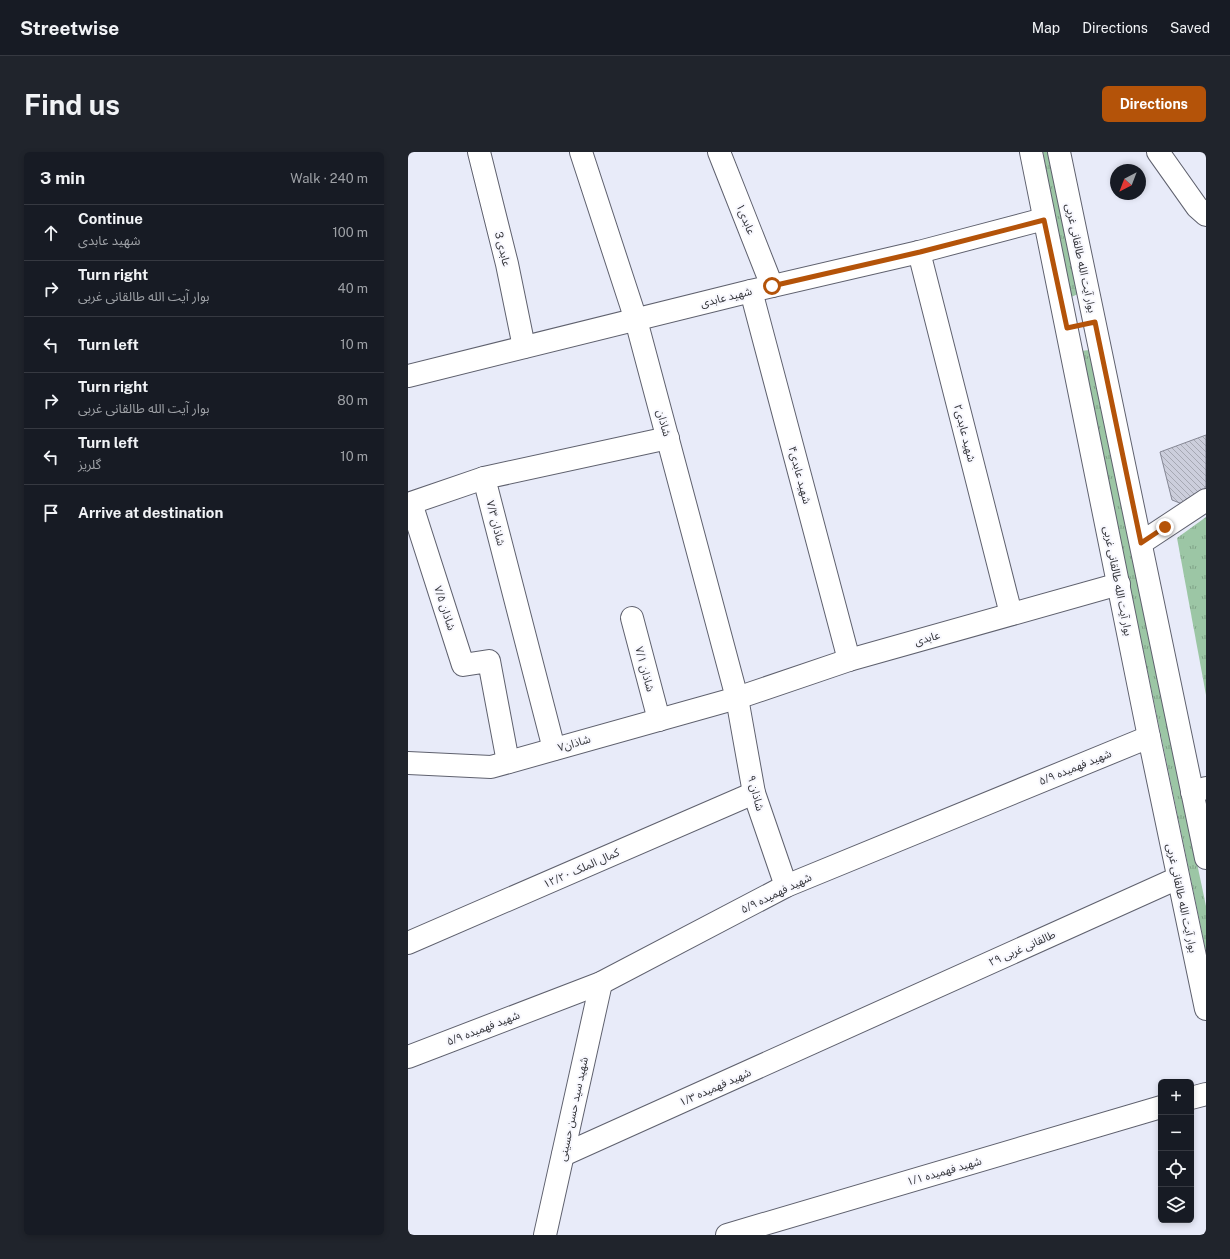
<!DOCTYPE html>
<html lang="en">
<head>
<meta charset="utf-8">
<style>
  body { margin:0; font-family:"Public Sans","Noto Sans Arabic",sans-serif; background:#20242c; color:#f1f3f6 }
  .controls { position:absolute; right:12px; bottom:12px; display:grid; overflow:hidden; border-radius:6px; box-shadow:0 2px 6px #0003 }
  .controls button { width:36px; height:36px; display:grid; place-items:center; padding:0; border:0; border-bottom:1px solid #363941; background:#171b24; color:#f1f3f6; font:20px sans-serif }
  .compass { position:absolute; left:702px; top:12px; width:36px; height:36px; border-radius:50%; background:#171b24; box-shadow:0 2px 6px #0003; rotate:222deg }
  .stop { position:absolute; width:12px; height:12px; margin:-9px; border:3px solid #b45309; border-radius:50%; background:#fff }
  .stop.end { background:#b45309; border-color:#fff; box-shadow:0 1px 4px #0008 }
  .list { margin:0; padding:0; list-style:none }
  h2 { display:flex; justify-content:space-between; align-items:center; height:52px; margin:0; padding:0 16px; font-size:17px }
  h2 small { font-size:13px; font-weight:400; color:#9ea1a6 }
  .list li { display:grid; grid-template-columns:26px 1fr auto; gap:12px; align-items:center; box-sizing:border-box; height:56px; padding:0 16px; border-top:1px solid #363941 }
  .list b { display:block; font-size:15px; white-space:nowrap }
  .list p { margin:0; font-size:13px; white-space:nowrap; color:#9ea1a6 }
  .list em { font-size:13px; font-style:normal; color:#9ea1a6 }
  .icon { flex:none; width:22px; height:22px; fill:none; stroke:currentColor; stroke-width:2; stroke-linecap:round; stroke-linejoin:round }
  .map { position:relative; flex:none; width:798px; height:1083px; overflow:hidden; border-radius:6px }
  header { display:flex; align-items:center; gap:24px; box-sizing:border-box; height:56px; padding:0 20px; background:#171b24; border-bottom:1px solid #363941 }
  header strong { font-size:19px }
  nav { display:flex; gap:22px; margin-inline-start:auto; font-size:14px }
  .intro { display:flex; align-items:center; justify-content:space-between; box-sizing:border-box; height:96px; padding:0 24px }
  h1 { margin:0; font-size:28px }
  .button { padding:10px 18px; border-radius:6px; background:#b45309; color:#fff; font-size:14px; font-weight:700 }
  main { display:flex; gap:24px; padding:0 24px }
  aside { flex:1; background:#171b24; border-radius:6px; box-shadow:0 2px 6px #0003 }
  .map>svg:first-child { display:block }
  .grass { fill:url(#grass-tufts) }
  .building { fill:url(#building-back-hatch); stroke:#858794 }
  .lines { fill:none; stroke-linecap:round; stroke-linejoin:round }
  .street-casing { stroke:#5f616e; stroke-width:24 }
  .primary-casing { stroke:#5f616e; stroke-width:24 }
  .street { stroke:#fff; stroke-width:22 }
  .primary { stroke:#fff; stroke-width:22 }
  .route { stroke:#b45309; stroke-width:5 }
  .labels { text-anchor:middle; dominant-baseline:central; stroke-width:4; stroke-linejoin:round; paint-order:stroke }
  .street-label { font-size:11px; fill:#333439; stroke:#f8f8fe }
</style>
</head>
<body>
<header>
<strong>Streetwise</strong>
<nav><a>Map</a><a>Directions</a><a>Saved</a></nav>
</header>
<div class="intro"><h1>Find us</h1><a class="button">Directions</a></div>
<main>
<aside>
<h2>3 min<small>Walk · 240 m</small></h2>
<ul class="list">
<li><svg class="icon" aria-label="ahead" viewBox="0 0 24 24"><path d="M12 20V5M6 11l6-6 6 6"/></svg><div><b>Continue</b><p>شهید عابدی</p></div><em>100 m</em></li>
<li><svg class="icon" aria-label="right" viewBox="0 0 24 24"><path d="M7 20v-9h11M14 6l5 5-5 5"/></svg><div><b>Turn right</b><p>بوار آیت الله طالقانی غربی</p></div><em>40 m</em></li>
<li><svg class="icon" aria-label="left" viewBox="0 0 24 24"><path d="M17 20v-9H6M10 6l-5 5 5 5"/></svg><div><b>Turn left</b></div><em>10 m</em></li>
<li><svg class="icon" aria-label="right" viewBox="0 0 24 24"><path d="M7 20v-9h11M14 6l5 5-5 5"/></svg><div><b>Turn right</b><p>بوار آیت الله طالقانی غربی</p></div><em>80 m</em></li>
<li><svg class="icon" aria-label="left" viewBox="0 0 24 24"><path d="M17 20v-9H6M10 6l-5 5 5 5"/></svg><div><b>Turn left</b><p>گلریز</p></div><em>10 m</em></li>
<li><svg class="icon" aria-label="arrive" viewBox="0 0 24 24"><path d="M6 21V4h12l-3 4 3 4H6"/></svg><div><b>Arrive at destination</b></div></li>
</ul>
</aside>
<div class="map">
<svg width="798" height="1083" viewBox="0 0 798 1083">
  <defs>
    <pattern id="grass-tufts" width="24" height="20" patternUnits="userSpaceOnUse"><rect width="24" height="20" fill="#9cc6a5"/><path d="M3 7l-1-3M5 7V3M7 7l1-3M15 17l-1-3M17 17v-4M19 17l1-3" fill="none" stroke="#80a287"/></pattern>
    <pattern id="building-back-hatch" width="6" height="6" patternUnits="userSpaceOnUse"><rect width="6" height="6" fill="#cccedc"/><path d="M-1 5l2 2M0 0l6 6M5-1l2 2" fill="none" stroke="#a6a8b3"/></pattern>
  </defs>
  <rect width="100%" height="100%" fill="#e8ebf9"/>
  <g class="grass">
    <polygon points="635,0 642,0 670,142 661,146"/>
    <polygon points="681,198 798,754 798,800 673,199"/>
    <polygon points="798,365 798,543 769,386"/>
  </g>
  <polygon class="building" points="798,283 798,335 797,335 798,341 778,347 777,353 764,348 752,300"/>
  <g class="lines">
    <g class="street-casing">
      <g id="street">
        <polyline points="71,0 99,112 116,195"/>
        <polyline points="173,0 228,168 329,546 346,641 378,734"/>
        <polyline points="311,0 364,134"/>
        <polyline points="750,0 789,55 798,63"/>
        <polyline points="511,100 603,462"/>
        <polyline points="343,139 441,508"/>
        <polyline points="0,224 343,139 511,100 636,67"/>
        <polyline points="76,326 3,351 55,513 81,509 100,610"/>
        <polyline points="733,391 798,348"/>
        <polyline points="224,466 251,568"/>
        <polyline points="146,597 76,326 260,286"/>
        <polyline points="0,611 83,615 329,546 441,508 711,432"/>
        <polyline points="784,640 798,636"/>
        <polyline points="0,791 346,641"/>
        <polyline points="0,905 193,831 378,734 741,585"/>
        <polyline points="783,946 798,942"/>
        <polyline points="155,1003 770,726"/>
        <polyline points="137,1083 193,831"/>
        <polyline points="319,1083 753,955"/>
      </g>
    </g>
    <g class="primary-casing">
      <g id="primary">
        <polyline points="623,0 741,585 798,857"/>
        <polyline points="651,0 798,706"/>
      </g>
    </g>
    <use href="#street" class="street"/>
    <use href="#primary" class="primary"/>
  </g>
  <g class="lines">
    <polyline class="route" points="364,134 512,100 636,68 659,176 687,170 733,391 757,375"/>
  </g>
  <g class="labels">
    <g class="street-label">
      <text transform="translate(338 67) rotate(68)">عابدی۱</text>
      <text transform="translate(95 97) rotate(76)">عابدی 3</text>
      <text transform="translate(673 106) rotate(78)">بوار آیت الله طالقانی غربی</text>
      <text transform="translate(318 145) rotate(-14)">شهید عابدی</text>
      <text transform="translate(256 271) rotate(75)">شاذان</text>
      <text transform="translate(557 281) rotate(76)">شهید عابدی۲</text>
      <text transform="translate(392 323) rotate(75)">شهید عابدی۴</text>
      <text transform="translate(88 371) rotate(76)">شاذان ۷/۳</text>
      <text transform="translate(710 429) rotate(79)">بوار آیت الله طالقانی غربی</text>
      <text transform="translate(37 456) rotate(72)">شاذان ۷/۵</text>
      <text transform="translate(519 486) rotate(-16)">عابدی</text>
      <text transform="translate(237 517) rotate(75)">شاذان ۷/۱</text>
      <text transform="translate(166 591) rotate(-16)">شاذان۷</text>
      <text transform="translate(667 615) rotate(-22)">شهید فهمیده ۵/۹</text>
      <text transform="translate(348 641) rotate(75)">شاذان ۹</text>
      <text transform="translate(173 716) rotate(-24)">کمال الملک ۱۲/۲۰</text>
      <text transform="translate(368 741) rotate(-26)">شهید فهمیده ۵/۹</text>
      <text transform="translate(774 746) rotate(78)">بوار آیت الله طالقانی غربی</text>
      <text transform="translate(614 796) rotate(-24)">طالقانی غربی ۲۹</text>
      <text transform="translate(75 876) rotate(-21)">شهید فهمیده ۵/۹</text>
      <text transform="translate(307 935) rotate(-24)">شهید فهمیده ۱/۳</text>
      <text transform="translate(165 957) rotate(-78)">شهید سید حسن حسینی</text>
      <text transform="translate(536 1019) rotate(-16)">شهید فهمیده ۱/۱</text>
    </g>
  </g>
</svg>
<div class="controls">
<button>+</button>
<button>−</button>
<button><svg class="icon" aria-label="locate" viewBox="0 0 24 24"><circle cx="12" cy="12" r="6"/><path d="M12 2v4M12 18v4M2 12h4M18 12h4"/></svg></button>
<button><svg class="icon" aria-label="layers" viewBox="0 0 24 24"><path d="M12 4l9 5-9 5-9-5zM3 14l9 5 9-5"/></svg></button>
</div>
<svg class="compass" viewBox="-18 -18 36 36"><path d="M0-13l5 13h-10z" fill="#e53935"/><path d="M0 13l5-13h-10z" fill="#9ea1a6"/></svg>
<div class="stop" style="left:364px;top:134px"></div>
<div class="stop end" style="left:757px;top:375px"></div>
</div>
</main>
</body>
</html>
